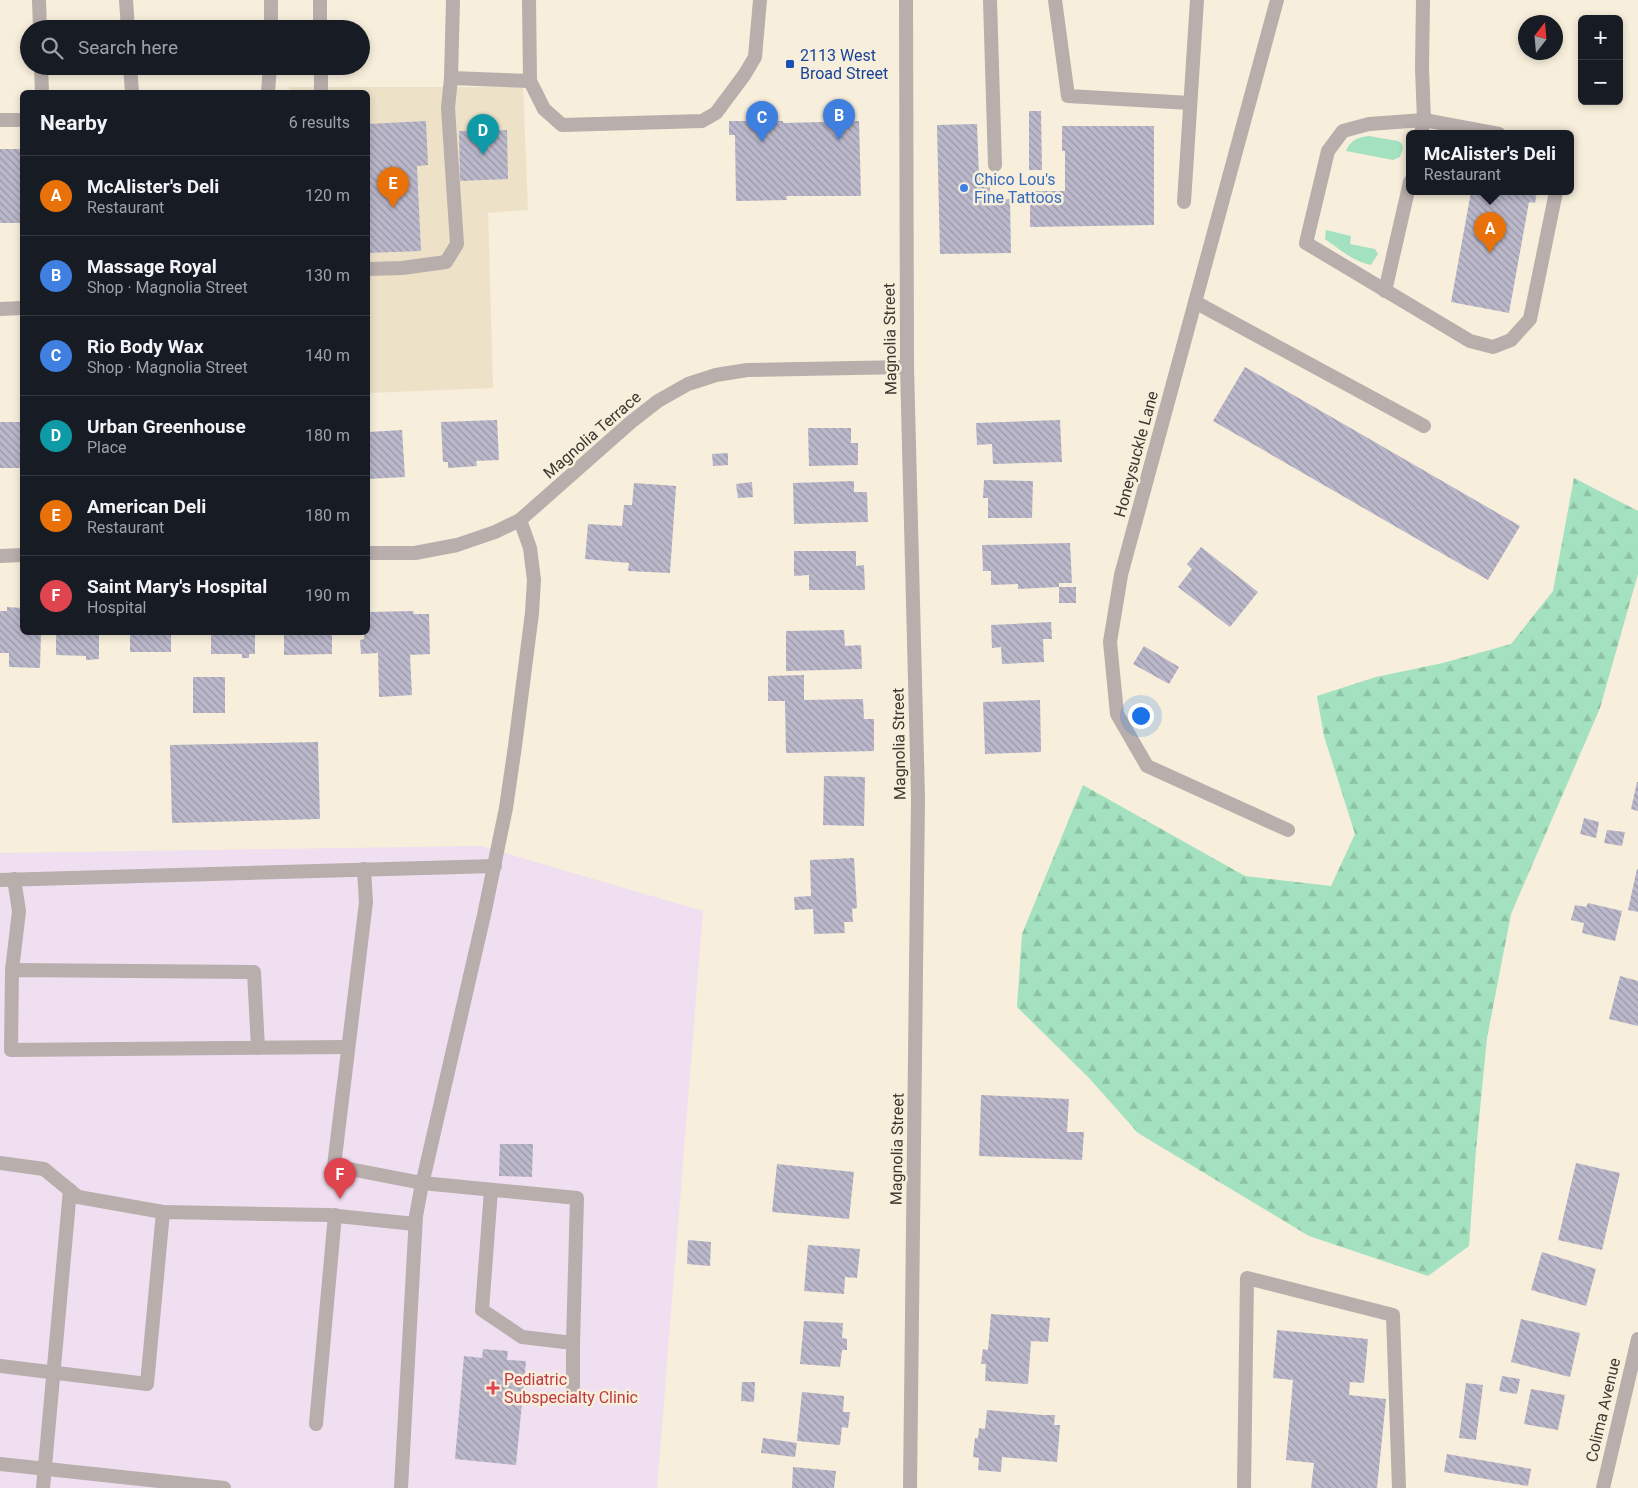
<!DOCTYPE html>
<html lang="en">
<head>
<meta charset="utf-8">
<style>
  body { margin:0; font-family:Roboto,sans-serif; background:#242831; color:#f1f3f6 }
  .controls { position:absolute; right:15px; top:15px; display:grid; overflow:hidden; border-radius:8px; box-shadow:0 2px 8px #0003 }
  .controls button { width:45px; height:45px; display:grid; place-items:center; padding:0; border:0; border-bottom:1px solid #363941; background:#171b24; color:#f1f3f6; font:25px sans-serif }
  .compass { position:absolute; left:1518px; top:15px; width:45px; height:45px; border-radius:50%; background:#171b24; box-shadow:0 2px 8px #0003; rotate:16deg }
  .you { position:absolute; left:1140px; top:715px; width:18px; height:18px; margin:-12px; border:4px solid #fff; border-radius:50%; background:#1a73e8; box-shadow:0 0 0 8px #1a73e833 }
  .badge { display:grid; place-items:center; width:32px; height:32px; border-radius:50%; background:#2563eb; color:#fff; font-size:16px; font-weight:700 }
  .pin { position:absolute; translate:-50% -41px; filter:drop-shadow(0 1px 2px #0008) }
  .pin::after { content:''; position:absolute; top:26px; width:18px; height:15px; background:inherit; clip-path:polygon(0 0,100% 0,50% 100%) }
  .popup { position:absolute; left:1406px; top:130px; width:168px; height:65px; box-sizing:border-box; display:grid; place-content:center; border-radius:8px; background:#171b24; filter:drop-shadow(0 1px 4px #0005); font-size:16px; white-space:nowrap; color:#9ea1a6 }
  .popup b { font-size:19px; color:#f1f3f6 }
  .popup::after { content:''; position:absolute; left:50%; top:100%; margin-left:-10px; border:10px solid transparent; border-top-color:#171b24 }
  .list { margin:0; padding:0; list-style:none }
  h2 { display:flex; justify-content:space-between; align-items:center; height:65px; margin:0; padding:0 20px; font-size:21px }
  h2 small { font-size:16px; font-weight:400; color:#9ea1a6 }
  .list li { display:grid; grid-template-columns:32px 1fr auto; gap:15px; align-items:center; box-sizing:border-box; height:80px; padding:0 20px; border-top:1px solid #363941 }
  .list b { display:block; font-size:19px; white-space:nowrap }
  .list p { margin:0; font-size:16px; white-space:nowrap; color:#9ea1a6 }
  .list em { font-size:16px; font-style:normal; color:#9ea1a6 }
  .icon { flex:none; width:28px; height:28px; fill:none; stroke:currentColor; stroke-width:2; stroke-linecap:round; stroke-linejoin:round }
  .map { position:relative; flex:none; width:1638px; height:1488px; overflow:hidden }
  .search { position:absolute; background:#171b24; box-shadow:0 2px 8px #0003; left:20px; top:20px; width:350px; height:55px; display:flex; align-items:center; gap:12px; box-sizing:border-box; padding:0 18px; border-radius:28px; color:#9ea1a6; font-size:19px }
  .panel { position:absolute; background:#171b24; box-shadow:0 2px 8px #0003; left:20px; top:90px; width:350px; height:545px; border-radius:8px }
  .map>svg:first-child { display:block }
  .built { fill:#ede2c8 }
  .medical { fill:#efdff1 }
  .green { fill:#a3e1c0 }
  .forest { fill:url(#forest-firs) }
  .building { fill:url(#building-back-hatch) }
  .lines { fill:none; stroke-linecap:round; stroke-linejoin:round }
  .service { stroke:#b8aeab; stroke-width:14 }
  .minor { stroke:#b8aeab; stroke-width:14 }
  .transit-dot { fill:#1a4fb4; stroke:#f7eedb; stroke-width:2 }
  .shop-dot { fill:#3f7fe0; stroke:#f7eedb; stroke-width:2 }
  .health-dot { fill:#e0444e; stroke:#f7eedb; stroke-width:2 }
  .labels { text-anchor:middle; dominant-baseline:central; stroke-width:5; stroke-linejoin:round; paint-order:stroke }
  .transit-label { font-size:16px; fill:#164399; stroke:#f7eedb; text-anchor:start }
  .shop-label { font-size:16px; fill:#366cbe; stroke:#f7eedb; text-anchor:start }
  .street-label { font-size:16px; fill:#3c3932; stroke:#f7eedb }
  .health-label { font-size:16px; fill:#be3a42; stroke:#f7eedb; text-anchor:start }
</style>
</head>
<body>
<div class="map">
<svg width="1638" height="1488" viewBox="0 0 1638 1488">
  <defs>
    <pattern id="forest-firs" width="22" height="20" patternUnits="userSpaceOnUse" patternTransform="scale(1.25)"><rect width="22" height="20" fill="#a3e1c0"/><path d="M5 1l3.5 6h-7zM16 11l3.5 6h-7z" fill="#8dc2a5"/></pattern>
    <pattern id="building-back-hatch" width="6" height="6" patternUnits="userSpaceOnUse" patternTransform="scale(1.25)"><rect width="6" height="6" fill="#bbb8cb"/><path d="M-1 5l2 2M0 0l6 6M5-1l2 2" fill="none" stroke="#9997a5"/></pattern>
  </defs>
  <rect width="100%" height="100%" fill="#f7eedb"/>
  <polygon class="built" points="289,87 523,87 528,210 488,213 493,388 368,393 368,92 289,92"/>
  <polygon class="medical" points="481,846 703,911 657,1488 0,1488 0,853"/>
  <g class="green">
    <path d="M 1369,136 L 1398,141 L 1402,144 L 1403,148 L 1400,157 L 1393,160 L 1346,151 C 1350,140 1359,137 1369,136 Z"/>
    <path d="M 1326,230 L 1351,236 L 1350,244 L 1375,249 L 1378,254 L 1371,265 C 1354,262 1339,249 1325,239 Z"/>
  </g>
  <polygon class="forest" points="1574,478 1638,511 1638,574 1600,708 1511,914 1487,1038 1476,1150 1469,1246 1428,1276 1309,1236 1138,1133 1089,1078 1017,1007 1022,934 1083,785 1245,876 1331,886 1355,834 1324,736 1317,696 1376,677 1443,663 1511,644 1553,591"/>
  <g class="building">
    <polygon points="1029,111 1041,111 1042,170 1029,170"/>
    <polygon points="426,121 428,165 417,166 421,251 368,253 368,124"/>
    <polygon points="729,121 783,121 783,123 859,121 861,196 786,196 787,200 736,201 735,135 729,135"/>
    <polygon points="977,124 979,177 990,177 990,200 1010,199 1011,253 940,254 937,125"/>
    <polygon points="1062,126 1154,126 1154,225 1030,227 1030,191 1065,191 1065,151 1062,151"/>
    <polygon points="507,130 508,179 460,181 459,131"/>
    <rect x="0" y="149" width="22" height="74"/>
    <polygon points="1471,192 1537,192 1535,203 1529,202 1509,313 1451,302"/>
    <polygon points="1245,367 1520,526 1488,580 1213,421"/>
    <polygon points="497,420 499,460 476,461 477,466 448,468 448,462 443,462 441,422"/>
    <polygon points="1060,420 1062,462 993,464 992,444 977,445 976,423"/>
    <rect x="0" y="422" width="22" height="46"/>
    <polygon points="808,428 851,428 851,443 858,443 858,465 809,466"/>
    <polygon points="402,430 405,477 368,479 368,432"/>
    <polygon points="728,453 728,465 713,466 712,454"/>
    <polygon points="984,480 1033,481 1032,518 988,518 988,498 983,498"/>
    <polygon points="854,481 854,492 867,492 868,522 794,524 793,483"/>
    <polygon points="752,482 753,497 738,498 736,484"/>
    <polygon points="634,483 676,486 670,573 628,571 629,563 585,559 588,524 622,526 624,505 632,505"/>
    <polygon points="1070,543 1072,583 1059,583 1059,587 1018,589 1018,584 991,585 991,571 983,571 982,545"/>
    <polygon points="1201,547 1258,592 1230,627 1178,587 1192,569 1187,564"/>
    <polygon points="794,551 856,551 856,566 864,565 865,590 809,590 809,575 794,576"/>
    <rect x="1059" y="587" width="17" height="16"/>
    <polygon points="7,607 22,608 22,632 41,632 40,668 9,667 9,653 0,653 0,611 7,611"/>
    <polygon points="414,611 413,614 429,614 430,654 410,655 412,695 379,697 378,653 361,654 360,640 364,639 364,632 368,632 368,612"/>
    <polygon points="1051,622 1052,639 1043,639 1044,662 1002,664 1001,647 992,648 991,625"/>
    <polygon points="844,630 845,646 861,645 862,669 786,671 786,631"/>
    <polygon points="56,632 99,632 99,659 86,660 86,656 56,655"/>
    <rect x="130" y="632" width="41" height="20"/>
    <polygon points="211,632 255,632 255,654 249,654 249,658 242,658 242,654 211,654"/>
    <polygon points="284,632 332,632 332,654 284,655"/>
    <polygon points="1144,646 1179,667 1169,684 1133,664"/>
    <polygon points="804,675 804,700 863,699 864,719 874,719 874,751 786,753 785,701 768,701 768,676"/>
    <rect x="193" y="677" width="32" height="36"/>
    <polygon points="1040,700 1041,752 985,754 983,702"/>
    <polygon points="318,742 320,819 172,823 170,745"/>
    <polygon points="824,776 865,777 864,826 823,825"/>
    <polygon points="1637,782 1638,782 1638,811 1631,809"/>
    <polygon points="1584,818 1599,822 1596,838 1580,834"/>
    <polygon points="1607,830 1625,832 1622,846 1604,843"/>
    <polygon points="854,858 857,908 852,909 853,922 844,922 845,933 814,934 813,909 795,910 794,897 811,896 810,860"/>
    <polygon points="1637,869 1638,869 1638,912 1628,910"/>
    <polygon points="1588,903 1622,911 1615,941 1582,933 1584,923 1571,920 1575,905 1586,907"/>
    <polygon points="1620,976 1638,981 1638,1026 1609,1019"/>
    <polygon points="981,1095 1069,1099 1067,1132 1084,1132 1082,1160 979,1156"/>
    <polygon points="500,1144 533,1144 532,1177 499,1176"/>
    <polygon points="1576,1163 1620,1173 1602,1250 1558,1240"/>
    <polygon points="777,1164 854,1172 849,1219 772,1212"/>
    <polygon points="688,1240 711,1242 710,1266 687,1264"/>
    <polygon points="808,1245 860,1249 857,1278 845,1277 844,1294 804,1291"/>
    <polygon points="1542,1252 1596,1269 1586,1306 1531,1290"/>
    <polygon points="991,1314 1050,1318 1048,1342 1031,1341 1028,1384 985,1381 986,1364 981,1364 983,1349 988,1350"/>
    <polygon points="1521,1319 1580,1333 1570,1377 1511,1362"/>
    <polygon points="804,1321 843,1323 842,1338 847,1339 847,1350 842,1350 840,1367 800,1364"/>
    <polygon points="1277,1330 1368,1339 1364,1383 1350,1382 1349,1395 1386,1399 1377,1488 1311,1488 1314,1463 1286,1460 1293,1380 1273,1378"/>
    <polygon points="483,1349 508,1351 507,1360 526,1361 516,1465 455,1459 464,1356 482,1358"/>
    <polygon points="1502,1376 1520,1379 1517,1394 1499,1391"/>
    <polygon points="742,1382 755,1382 754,1402 741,1401"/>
    <polygon points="1466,1383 1483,1385 1476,1440 1459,1438"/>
    <polygon points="1531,1389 1565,1395 1558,1430 1524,1424"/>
    <polygon points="802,1392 844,1396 843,1412 850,1412 848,1428 842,1427 840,1445 797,1441"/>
    <polygon points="987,1410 1043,1415 1055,1415 1054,1425 1060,1425 1057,1462 1002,1457 1001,1472 978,1470 979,1458 973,1457 975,1438 978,1438 979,1428 985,1429"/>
    <polygon points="763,1438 797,1443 795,1457 761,1453"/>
    <polygon points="1447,1454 1531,1469 1528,1486 1444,1472"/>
    <polygon points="793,1467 836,1471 834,1488 792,1488"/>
  </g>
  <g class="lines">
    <g class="service">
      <polyline points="39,0 40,29"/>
      <polyline points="126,0 128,29"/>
      <polyline points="320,0 320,29"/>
      <polyline points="529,0 530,81 544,109 562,125 702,121 716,113 745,74 755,57 760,0"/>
      <polyline points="990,0 995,165"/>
      <polyline points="1055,0 1068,96 1190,103"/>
      <polyline points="271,29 271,0"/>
      <polyline points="41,66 42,92"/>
      <polyline points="130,66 132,92"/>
      <polyline points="321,66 321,92"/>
      <polyline points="451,78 530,81"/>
      <polyline points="268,92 270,66"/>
      <polyline points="0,120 22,120"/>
      <polyline points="1421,134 1424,120 1422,68 1423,0"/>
      <polyline points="1499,134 1424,120 1369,124 1343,131 1328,151 1306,243 1470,341 1493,347 1511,340 1530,319 1556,192"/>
      <polyline points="1184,202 1197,0"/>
      <polyline points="368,269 402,268 446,262 457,244 448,108 451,78 453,0"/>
      <polyline points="1385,291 1410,182"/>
      <polyline points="1195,302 1424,426"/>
      <polyline points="0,309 22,308"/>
      <polyline points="364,869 366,902 334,1166 422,1183 577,1198 573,1343 522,1337 482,1310 491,1190"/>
      <polyline points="0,880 495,866"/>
      <polyline points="12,970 19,911 14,879"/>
      <polyline points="258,1048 254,972 12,970 11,1050 348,1047"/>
      <polyline points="0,1163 44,1169 78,1197 163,1212 147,1384 0,1366"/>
      <polyline points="163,1212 328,1215 415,1224"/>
      <polyline points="573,1343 573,1390"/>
      <polyline points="316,1424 335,1215"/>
      <polyline points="0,1464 224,1488"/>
      <polyline points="43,1488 70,1190"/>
      <polyline points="401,1488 416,1216 421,1189 484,915 506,808 515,746 532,613 534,580 530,548 520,520"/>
      <polyline points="1244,1488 1247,1278 1393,1315 1399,1488"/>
    </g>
    <g class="minor">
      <polyline points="906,0 907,367 918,798 910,1488"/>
      <polyline points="1277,0 1121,575 1110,642 1117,714 1147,766 1288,830"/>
      <polyline points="368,553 415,553 457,545 495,532 520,520 631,422 658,401 688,384 716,375 747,370 907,367"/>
      <polyline points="0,556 22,555"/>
      <polyline points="1603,1488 1638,1339"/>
    </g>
  </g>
  <rect class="transit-dot" x="785" y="59" width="10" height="10" rx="2.5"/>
  <circle class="shop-dot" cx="964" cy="188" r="5"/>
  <path class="health-dot" d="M490.5 1380.5h5v5h5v5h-5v5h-5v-5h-5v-5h5z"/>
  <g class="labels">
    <g class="transit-label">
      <text x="800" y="55">2113 West<tspan x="800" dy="18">Broad Street</tspan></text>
    </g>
    <g class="shop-label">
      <text x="974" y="179">Chico Lou's<tspan x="974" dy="18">Fine Tattoos</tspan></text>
    </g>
    <g class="street-label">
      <text transform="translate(890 339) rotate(-91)">Magnolia Street</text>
      <text transform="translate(592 435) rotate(-41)">Magnolia Terrace</text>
      <text transform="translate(1136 454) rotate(-75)">Honeysuckle Lane</text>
      <text transform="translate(899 744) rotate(-91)">Magnolia Street</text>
      <text transform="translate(897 1149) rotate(-89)">Magnolia Street</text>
      <text transform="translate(1603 1410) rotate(-77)">Colima Avenue</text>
    </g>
    <g class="health-label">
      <text x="504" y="1379">Pediatric<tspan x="504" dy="18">Subspecialty Clinic</tspan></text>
    </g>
  </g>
</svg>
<div class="controls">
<button>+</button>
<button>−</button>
</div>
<svg class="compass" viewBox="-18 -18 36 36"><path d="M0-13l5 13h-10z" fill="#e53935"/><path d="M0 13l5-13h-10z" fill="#9ea1a6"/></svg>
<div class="you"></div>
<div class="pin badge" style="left:1490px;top:253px;background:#e8710a">A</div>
<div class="popup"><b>McAlister's Deli</b>Restaurant</div>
<div class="pin badge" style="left:839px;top:140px;background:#3f7fe0">B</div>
<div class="pin badge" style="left:762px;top:142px;background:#3f7fe0">C</div>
<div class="pin badge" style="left:483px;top:155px;background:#0f9aa8">D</div>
<div class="pin badge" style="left:393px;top:208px;background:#e8710a">E</div>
<div class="pin badge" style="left:340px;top:1199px;background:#e0444e">F</div>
<div class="search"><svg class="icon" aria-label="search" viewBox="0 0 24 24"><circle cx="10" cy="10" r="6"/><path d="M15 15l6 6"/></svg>Search here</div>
<section class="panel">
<h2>Nearby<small>6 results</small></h2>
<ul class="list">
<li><span class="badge" style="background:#e8710a">A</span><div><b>McAlister's Deli</b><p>Restaurant</p></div><em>120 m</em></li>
<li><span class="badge" style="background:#3f7fe0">B</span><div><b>Massage Royal</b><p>Shop · Magnolia Street</p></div><em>130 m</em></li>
<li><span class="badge" style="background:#3f7fe0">C</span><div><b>Rio Body Wax</b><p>Shop · Magnolia Street</p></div><em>140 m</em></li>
<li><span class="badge" style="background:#0f9aa8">D</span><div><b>Urban Greenhouse</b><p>Place</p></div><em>180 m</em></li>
<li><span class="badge" style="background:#e8710a">E</span><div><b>American Deli</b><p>Restaurant</p></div><em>180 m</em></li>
<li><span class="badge" style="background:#e0444e">F</span><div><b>Saint Mary's Hospital</b><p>Hospital</p></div><em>190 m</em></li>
</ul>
</section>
</div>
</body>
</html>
